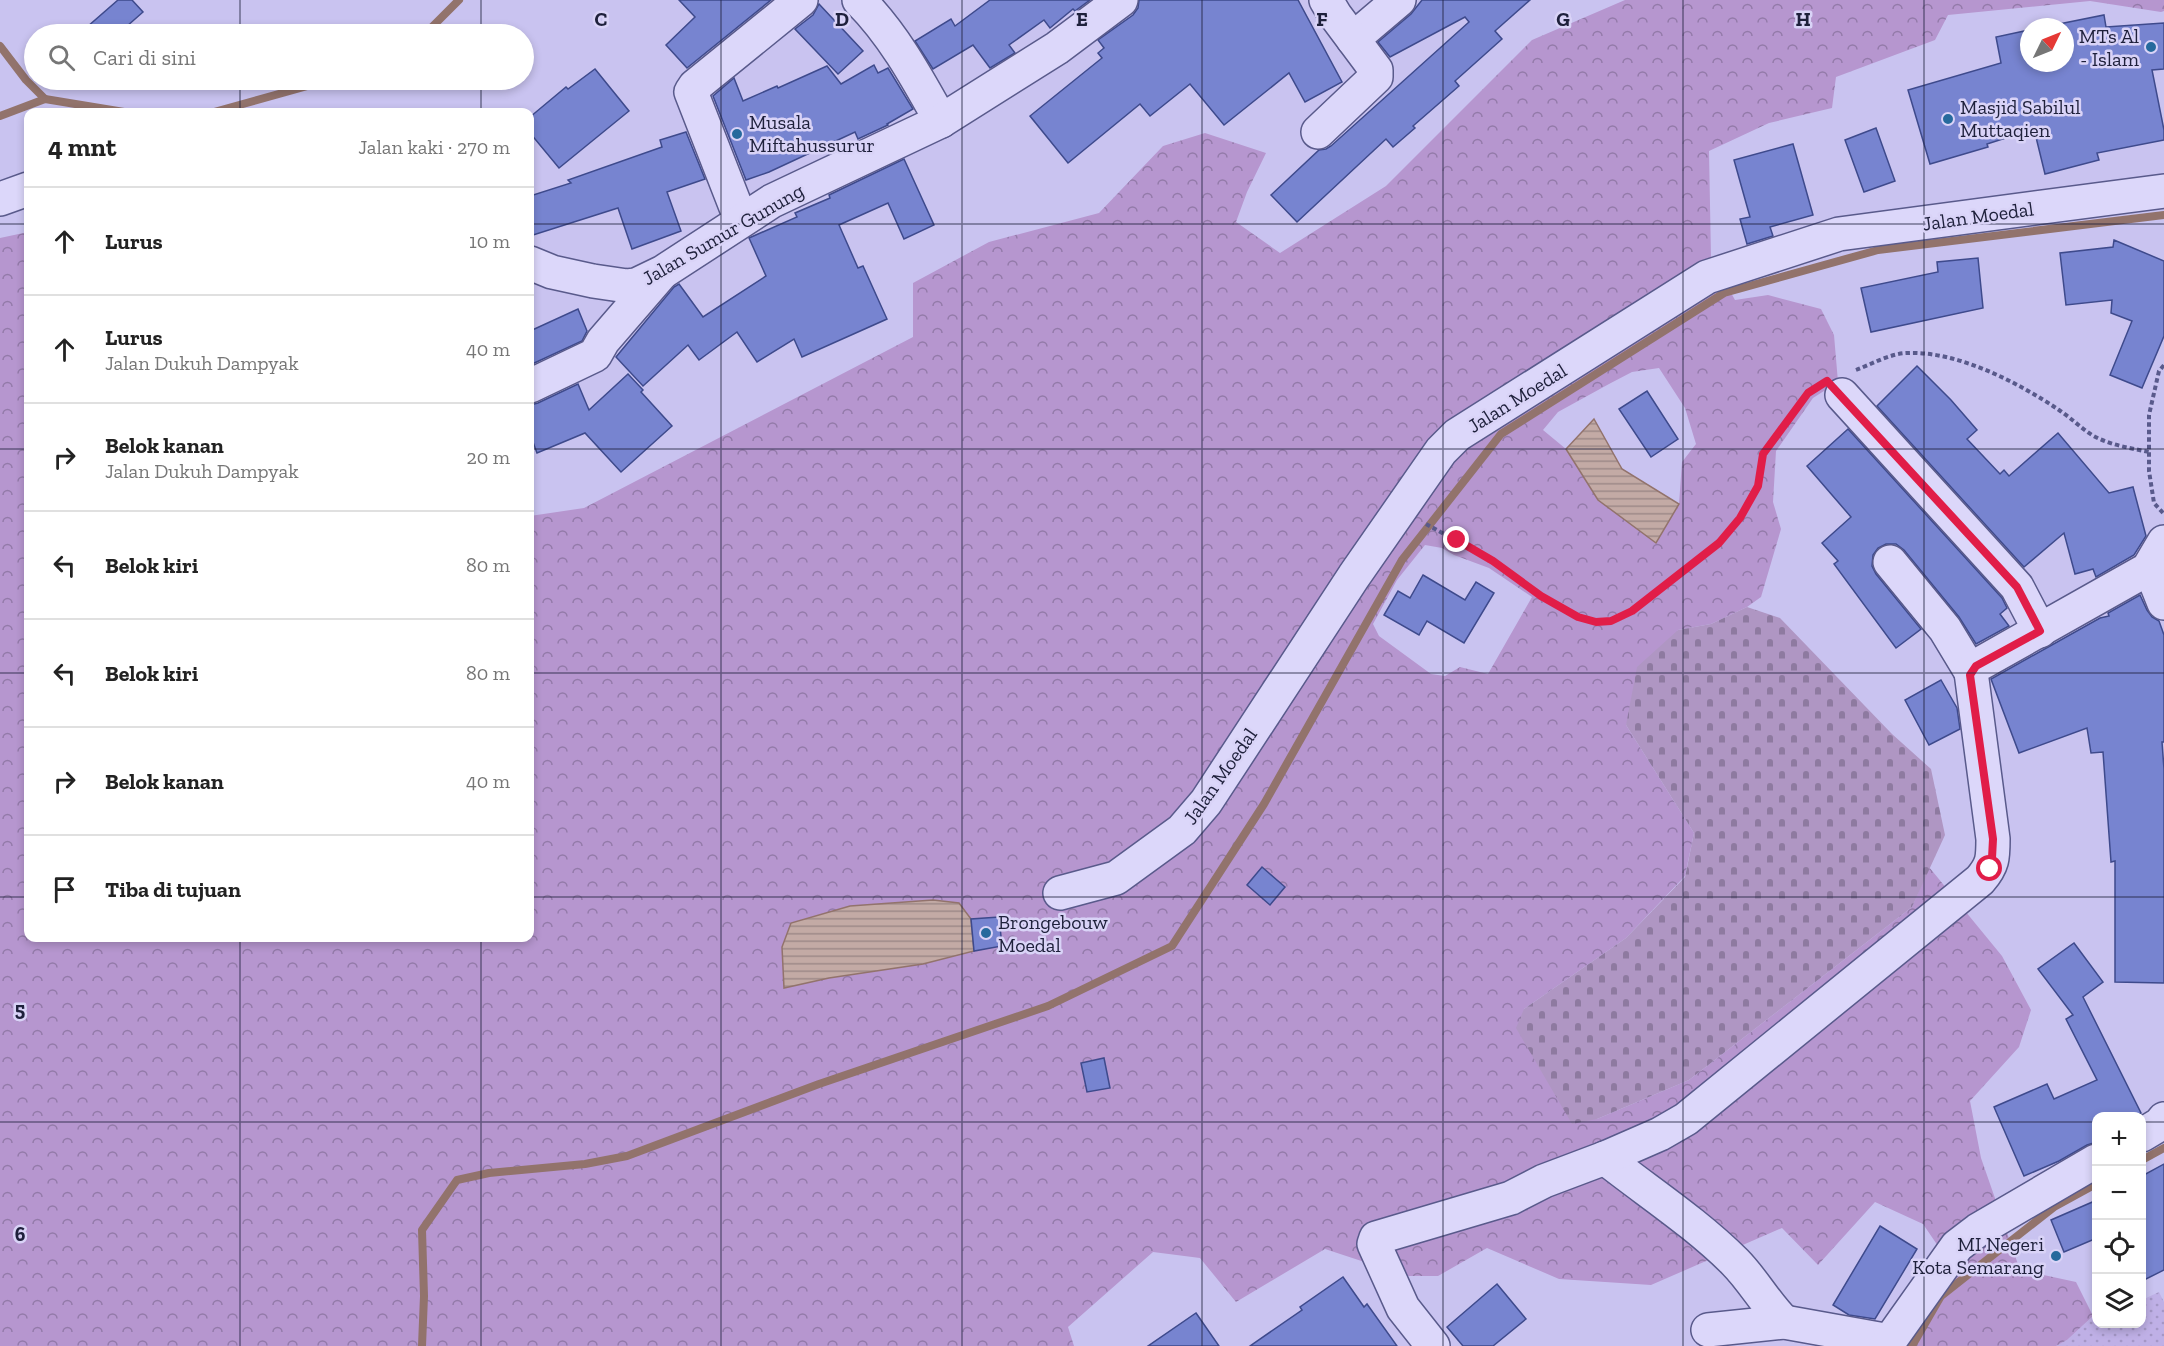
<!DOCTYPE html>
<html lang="id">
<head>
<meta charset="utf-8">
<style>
  body { margin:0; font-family:"Zilla Slab",serif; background:#f2f2f2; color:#222 }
  .controls { position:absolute; right:18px; bottom:18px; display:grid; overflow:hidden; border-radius:12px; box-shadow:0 3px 9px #0003 }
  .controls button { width:54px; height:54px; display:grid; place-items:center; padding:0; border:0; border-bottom:2px solid #e0e0e0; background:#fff; color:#222; font:30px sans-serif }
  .compass { position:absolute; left:2020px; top:18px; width:54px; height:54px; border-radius:50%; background:#fff; box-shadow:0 3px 9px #0003; rotate:47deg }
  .stop { position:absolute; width:18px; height:18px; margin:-14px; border:4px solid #e11d48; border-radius:50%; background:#fff }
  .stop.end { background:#e11d48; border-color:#fff; box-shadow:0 2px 6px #0008 }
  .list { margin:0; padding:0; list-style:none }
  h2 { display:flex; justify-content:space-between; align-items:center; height:78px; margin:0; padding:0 24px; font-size:26px }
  h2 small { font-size:20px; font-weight:400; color:#767676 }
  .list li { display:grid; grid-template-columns:39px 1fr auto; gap:18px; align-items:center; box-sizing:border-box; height:108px; padding:0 24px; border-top:2px solid #e0e0e0 }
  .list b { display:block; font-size:22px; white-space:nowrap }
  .list p { margin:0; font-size:20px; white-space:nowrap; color:#767676 }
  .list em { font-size:20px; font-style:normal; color:#767676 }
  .icon { flex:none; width:33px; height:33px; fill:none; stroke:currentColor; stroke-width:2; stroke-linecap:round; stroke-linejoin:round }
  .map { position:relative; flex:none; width:2164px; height:1346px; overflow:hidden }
  .search { position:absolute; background:#fff; box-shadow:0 3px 9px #0003; left:24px; top:24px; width:510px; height:66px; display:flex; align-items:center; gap:15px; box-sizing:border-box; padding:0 21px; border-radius:33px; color:#767676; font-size:22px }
  .panel { position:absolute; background:#fff; box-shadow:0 3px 9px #0003; left:24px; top:108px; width:510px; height:834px; border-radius:12px }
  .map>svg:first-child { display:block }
  .farmland { fill:url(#farmland-dots) }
  .forest { fill:url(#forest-crowns); fill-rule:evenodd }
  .cemetery { fill:url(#cemetery-stones) }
  .water { fill:url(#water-rules); stroke:#92736c; stroke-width:1.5 }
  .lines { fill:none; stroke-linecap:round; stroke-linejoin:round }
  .stream { stroke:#92736c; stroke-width:8 }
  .building { fill:#7784d0; stroke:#3e4a8c; stroke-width:1.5 }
  .minor-casing { stroke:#595a8b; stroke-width:36 }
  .path { stroke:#595a8b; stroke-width:4; stroke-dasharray:4.5 3; stroke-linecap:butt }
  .minor { stroke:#dcd7fa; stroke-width:33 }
  .route { stroke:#e11d48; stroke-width:8 }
  .grid { fill:none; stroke:#1e203b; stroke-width:1.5; stroke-opacity:0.55 }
  .poi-dot { fill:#266a9d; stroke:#d9d3f7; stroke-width:2 }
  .labels { text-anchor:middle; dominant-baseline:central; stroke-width:5; stroke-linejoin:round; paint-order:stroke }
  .poi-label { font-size:20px; fill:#1e203b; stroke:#d9d3f7; text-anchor:start }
  .street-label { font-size:20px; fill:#1e203b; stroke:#d9d3f7 }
  .grid-label { font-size:20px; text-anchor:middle; font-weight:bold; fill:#1e203b; stroke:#d9d3f7; stroke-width:5; stroke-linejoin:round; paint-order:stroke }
</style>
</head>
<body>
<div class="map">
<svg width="2164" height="1346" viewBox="0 0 2164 1346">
  <defs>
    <pattern id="farmland-dots" width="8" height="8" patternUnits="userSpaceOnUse" patternTransform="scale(1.5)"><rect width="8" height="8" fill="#bfb0e6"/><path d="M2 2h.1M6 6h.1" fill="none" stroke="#a497c6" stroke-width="1.8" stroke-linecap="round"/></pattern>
    <pattern id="forest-crowns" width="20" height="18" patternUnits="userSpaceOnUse" patternTransform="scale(1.5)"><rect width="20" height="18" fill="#b696cf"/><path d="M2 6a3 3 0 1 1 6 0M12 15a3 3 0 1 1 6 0" fill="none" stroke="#937aa9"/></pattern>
    <pattern id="cemetery-stones" width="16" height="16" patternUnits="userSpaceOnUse" patternTransform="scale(1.5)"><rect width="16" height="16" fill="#af96c3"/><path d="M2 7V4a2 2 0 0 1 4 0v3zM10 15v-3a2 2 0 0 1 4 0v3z" fill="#8e7aa0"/></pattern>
    <pattern id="water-rules" width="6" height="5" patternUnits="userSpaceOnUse" patternTransform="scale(1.5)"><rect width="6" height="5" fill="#c3aaa5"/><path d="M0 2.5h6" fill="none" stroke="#9e8a88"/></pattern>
  </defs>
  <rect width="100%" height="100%" fill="#c9c3f0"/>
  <polygon class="farmland" points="2159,1292 2164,1302 2164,1346 2056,1346 2067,1340 2093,1316 2096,1315 2096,1324 2142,1324 2142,1300"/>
  <path class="forest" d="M 1625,0 L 2164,0 L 2164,11 L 2161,12 L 2090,1 L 1948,15 L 1935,40 L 1836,77 L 1832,108 L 1769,123 L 1709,151 L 1711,257 L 1735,300 L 1768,295 L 1821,309 L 1834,335 L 1838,382 L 1813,398 L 1776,451 L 1773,502 L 1781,529 L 1761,597 L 1747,607 L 1711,624 L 1678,630 L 1626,725 L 1694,833 L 1685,876 L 1626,938 L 1524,1009 L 1597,1119 L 1689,1080 L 1912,907 L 1929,867 L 2002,956 L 2031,1010 L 2019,1047 L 1970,1101 L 1981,1158 L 2020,1270 L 2076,1282 L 2093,1316 L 2067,1340 L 2056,1346 L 1912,1346 L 1941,1296 L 1938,1246 L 1923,1224 L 1875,1202 L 1818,1265 L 1782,1228 L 1651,1285 L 1559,1279 L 1487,1248 L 1438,1276 L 1407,1276 L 1325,1249 L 1236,1302 L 1200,1258 L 1153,1252 L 1068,1327 L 1074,1346 L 0,1346 L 0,238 L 28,232 L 28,938 L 530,938 L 530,516 L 584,508 L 913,337 L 913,283 L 989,242 L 1099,213 L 1163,146 L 1205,133 L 1266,153 L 1247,192 L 1236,222 L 1280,253 L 1386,186 L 1532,40 ZM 1659,368 L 1685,408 L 1696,444 L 1682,462 L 1679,504 L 1598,500 L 1566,449 L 1543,430 L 1558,412 L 1609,384 L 1632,372 ZM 1425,545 L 1442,548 L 1454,555 L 1489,568 L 1532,597 L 1488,674 L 1460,667 L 1445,676 L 1431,674 L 1379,636 L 1373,624 L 1397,580 ZM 933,900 L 959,903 L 974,951 L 923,964 L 829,978 L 784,988 L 850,906 Z"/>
  <polygon class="cemetery" points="1747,607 1780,618 1892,734 1931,769 1945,835 1912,907 1689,1080 1597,1119 1572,1124 1516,1028 1524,1009 1626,938 1685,877 1694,833 1626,725 1637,667 1678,630 1711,624"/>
  <g class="water">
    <polygon points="1594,419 1622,469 1679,504 1656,543 1598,500 1566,449"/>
    <polygon points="933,900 959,903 971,919 974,951 923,964 829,978 784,988 782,947 791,923 850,906"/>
  </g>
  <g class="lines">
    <g class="stream">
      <polyline points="425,34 459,0"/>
      <polyline points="0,46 26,80 45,99"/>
      <polyline points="214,112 329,80"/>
      <polyline points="0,116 45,99 124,112"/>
      <polyline points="2142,1160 2164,1148"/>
      <polyline points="422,1346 424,1296 422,1230 457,1180 489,1173 585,1164 627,1156 819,1084 1048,1006 1172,946 1264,804 1402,560 1501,434 1724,293 1878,250 2164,215"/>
      <polyline points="1912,1346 1941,1296 2054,1207 2096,1184"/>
    </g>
  </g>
  <g class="building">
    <polygon points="118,0 132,0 143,12 118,34 79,34"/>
    <polygon points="679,0 771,0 687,68 666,45 695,17"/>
    <polygon points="990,0 1090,0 1075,11 1073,9 1050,28 1044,20 1009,45 1015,53 990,68 973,45 933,69 915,41 951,19 955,26"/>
    <polygon points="1139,0 1298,0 1342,82 1305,102 1289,73 1224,125 1190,84 1150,116 1140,104 1068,163 1030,116 1102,58 1098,53 1104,48 1098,40 1133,15 1138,8"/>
    <polygon points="1422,0 1530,0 1495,31 1502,39 1455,81 1459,86 1413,126 1415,128 1393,147 1386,139 1297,222 1271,195 1319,150 1326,149 1331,146 1469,22 1465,17 1390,57 1378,42 1411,14"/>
    <polygon points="819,4 863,51 838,74 795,29 813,15"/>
    <polygon points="2104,15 2106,27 2164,23 2164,69 2152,70 2164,130 2164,140 2097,153 2099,160 2045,174 2034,129 1987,144 1988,147 1930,164 1908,90 2001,63 1996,37 2029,30 2029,63 2065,63 2065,27 2044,27"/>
    <polygon points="874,65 878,73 888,68 913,109 887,124 888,125 858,139 855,132 769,172 746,180 713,96 734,78 743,101 777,86 778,88 827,66 841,84"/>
    <polygon points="595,69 629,111 559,168 530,133 530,117 566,87 568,89"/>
    <polygon points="1876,128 1895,181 1864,192 1845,140"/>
    <polygon points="686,132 705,179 667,192 681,231 632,249 618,208 530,236 530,196 571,183 568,180 662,147 660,140"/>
    <polygon points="1793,144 1813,215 1770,227 1773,236 1747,244 1740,219 1750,217 1734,160"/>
    <polygon points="904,159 934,225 904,239 888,203 839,225 858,268 863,266 887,319 802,357 794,339 757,362 737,332 699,360 688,345 643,386 616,357 674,287 679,284 703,317 766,276 749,238 797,217 795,213 830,198 829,195"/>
    <polygon points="2114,240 2164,261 2164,336 2142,388 2110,375 2132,321 2111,313 2112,300 2066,305 2060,253 2113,247"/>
    <polygon points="1978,258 1983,308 1871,332 1861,288 1938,272 1937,262"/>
    <polygon points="578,309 587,331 582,341 530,365 530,331"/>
    <polygon points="1917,366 1951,400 1977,430 1967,439 2000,474 2004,470 2009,476 2058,433 2109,493 2133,487 2146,536 2134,555 2096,577 2093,569 2075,574 2064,533 2024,567 1877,406"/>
    <polygon points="628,374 643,390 641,392 672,426 621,472 585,433 537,453 530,434 530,405 538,403 578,384 589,410"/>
    <polygon points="1647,391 1678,439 1651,457 1619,409"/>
    <polygon points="1848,429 2002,598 2007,608 2000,614 2009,626 1976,644 1959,617 1904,550 1896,544 1886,544 1878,548 1873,555 1872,566 1876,574 1921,629 1896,648 1834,564 1838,561 1822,543 1851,517 1807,466"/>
    <polygon points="1423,575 1465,600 1476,582 1494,593 1464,643 1427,621 1419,635 1384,615 1398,591 1410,598"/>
    <polygon points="2140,595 2147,610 2152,617 2159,621 2164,635 2164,742 2162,742 2164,769 2164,983 2115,982 2115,861 2111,862 2103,752 2091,753 2087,728 2019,753 1991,679 2100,618 2109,616 2108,613"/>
    <polygon points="1941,680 1957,708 1960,729 1929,745 1905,700"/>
    <polygon points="1262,867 1285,887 1270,905 1247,885"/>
    <polygon points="999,917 1002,946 974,951 971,919"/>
    <polygon points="2074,943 2103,982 2083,997 2141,1113 2136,1116 2097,1116 2097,1142 2087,1145 2059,1161 2024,1176 1994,1107 2047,1084 2054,1099 2097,1080 2066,1019 2073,1015 2038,969"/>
    <polygon points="1104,1058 1110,1088 1087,1092 1081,1063"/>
    <polygon points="2164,1164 2164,1270 2142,1281 2142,1176"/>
    <polygon points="2097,1200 2097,1238 2064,1252 2051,1220"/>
    <polygon points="1880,1226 1917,1249 1875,1319 1849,1315 1833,1305"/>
    <polygon points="1343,1277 1364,1307 1367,1304 1397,1346 1250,1346 1302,1310 1300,1307"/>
    <polygon points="1497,1284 1526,1319 1493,1346 1463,1346 1447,1327"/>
    <polygon points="1196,1313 1219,1346 1148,1346"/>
  </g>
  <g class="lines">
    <g class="minor-casing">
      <g id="minor">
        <path d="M 859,0 C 894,35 917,78 941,121"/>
        <polyline points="1353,39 1399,0"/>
        <polyline points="1318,132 1376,77 1376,70 1335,15 1326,0"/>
        <polyline points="0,199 28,189"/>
        <polyline points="741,220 691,92 695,86 801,0"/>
        <polyline points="530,263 552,272 593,281 627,286 636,285 663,272 772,201 941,121 1057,48 1121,0"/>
        <polyline points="530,386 595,355 603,341 660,275"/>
        <polyline points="1842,395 2017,587 2040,631"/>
        <polyline points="1890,562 1945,629 1971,672"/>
        <polyline points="2150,568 2164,603"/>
        <polyline points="1060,893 1116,878 1182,830 1206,802 1354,576 1441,451 1457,435 1707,277 1839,234 2164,191"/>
        <polyline points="2142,1135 2160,1124 2164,1119"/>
        <path d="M 1605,1158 C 1648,1192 1696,1223 1735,1262 C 1753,1280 1765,1303 1784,1322"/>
        <polyline points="1708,1330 1784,1322 1890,1341"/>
        <path d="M 1433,1346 L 1403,1308 L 1374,1244 L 1376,1238 L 1511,1198 L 1544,1181 L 1605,1158 L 1660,1134 L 1686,1119 L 1980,880 C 1993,865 1993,858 1993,839 L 1971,672 L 1976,666 L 2148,569 L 2164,542"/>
        <polyline points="1886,1346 1957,1246 1978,1230 2096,1161"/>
      </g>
    </g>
    <g class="path">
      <path d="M 1856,370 C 1872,364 1891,353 1908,353 C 1958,351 2019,383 2059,410 C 2071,418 2081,428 2092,435 C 2109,445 2130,448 2149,452"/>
      <polyline points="2163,513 2154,503 2149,471 2149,415 2159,371 2164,365"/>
      <polyline points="1426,524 1493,561 1541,596 1578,617 1596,622 1611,621 1632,611 1670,583 1719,544 1741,518 1758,486 1763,454 1808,393 1813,390"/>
    </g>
    <use href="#minor" class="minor"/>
  </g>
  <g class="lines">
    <polyline class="route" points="1457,540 1493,561 1541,596 1578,617 1596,622 1611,621 1632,611 1719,543 1740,518 1758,486 1763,454 1808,393 1827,381 2017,587 2040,631 1976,666 1970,675 1993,839 1992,858 1990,869"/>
  </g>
  <path class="grid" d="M 240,0 L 240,34M 481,0 L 481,34M 721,0 L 721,1346M 962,0 L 962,1346M 1202,0 L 1202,1346M 1443,0 L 1443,1346M 1683,0 L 1683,1346M 1924,0 L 1924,1346M 240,80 L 240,112M 481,80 L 481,112M 0,224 L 28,224M 530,224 L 2164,224M 0,449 L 28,449M 530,449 L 2164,449M 0,673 L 28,673M 530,673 L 2164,673M 0,897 L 28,897M 530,897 L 2164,897M 240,938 L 240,1346M 481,938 L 481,1346M 0,1122 L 2096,1122M 2142,1122 L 2164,1122"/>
  <g class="poi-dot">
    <circle cx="2151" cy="47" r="6"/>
    <circle cx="1948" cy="119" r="6"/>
    <circle cx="737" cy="134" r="6"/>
    <circle cx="986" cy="933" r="6"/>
    <circle cx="2056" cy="1256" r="6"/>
  </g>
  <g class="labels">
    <g class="poi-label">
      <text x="2139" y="36" text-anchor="end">MTs Al<tspan x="2139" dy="23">- Islam</tspan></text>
      <text x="1960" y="107">Masjid Sabilul<tspan x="1960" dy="23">Muttaqien</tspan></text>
      <text x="749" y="122">Musala<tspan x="749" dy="23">Miftahussurur</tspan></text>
      <text x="998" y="922">Brongebouw<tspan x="998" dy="23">Moedal</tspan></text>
      <text x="2044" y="1244" text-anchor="end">MI Negeri<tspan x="2044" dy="23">Kota Semarang</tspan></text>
    </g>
    <g class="street-label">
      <text transform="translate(1978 216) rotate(-8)">Jalan Moedal</text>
      <text transform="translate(723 234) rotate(-30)">Jalan Sumur Gunung</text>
      <text transform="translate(1517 398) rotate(-32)">Jalan Moedal</text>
      <text transform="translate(1220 776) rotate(-55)">Jalan Moedal</text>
    </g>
  </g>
  <g class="grid-label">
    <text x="601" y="26">C</text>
    <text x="842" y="26">D</text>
    <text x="1082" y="26">E</text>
    <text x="1322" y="26">F</text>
    <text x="1563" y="26">G</text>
    <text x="1803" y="26">H</text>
    <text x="20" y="1016">5</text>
    <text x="20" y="1241">6</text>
  </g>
</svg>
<div class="controls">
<button>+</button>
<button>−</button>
<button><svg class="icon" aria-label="locate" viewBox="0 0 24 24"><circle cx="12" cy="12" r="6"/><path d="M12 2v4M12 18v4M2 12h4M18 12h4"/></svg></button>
<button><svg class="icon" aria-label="layers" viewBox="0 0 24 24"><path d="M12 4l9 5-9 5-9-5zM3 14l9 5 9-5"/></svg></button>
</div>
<svg class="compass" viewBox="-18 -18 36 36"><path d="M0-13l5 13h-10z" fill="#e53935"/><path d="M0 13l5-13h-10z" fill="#767676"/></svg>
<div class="stop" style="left:1990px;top:869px"></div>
<div class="stop end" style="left:1457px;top:540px"></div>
<div class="search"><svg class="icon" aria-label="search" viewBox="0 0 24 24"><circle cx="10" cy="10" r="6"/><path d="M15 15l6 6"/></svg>Cari di sini</div>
<section class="panel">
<h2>4 mnt<small>Jalan kaki · 270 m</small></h2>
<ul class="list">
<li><svg class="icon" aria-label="ahead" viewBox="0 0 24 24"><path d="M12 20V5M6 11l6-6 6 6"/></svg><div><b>Lurus</b></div><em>10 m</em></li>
<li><svg class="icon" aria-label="ahead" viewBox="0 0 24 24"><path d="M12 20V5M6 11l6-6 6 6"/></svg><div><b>Lurus</b><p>Jalan Dukuh Dampyak</p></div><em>40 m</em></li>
<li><svg class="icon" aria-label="right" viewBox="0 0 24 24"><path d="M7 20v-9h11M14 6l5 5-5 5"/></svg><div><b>Belok kanan</b><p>Jalan Dukuh Dampyak</p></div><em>20 m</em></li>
<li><svg class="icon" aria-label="left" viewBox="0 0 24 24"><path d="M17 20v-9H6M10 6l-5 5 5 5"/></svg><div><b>Belok kiri</b></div><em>80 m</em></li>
<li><svg class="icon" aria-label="left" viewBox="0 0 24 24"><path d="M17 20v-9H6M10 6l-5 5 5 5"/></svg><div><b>Belok kiri</b></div><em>80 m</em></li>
<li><svg class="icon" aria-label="right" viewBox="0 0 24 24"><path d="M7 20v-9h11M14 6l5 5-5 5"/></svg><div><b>Belok kanan</b></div><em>40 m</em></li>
<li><svg class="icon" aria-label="arrive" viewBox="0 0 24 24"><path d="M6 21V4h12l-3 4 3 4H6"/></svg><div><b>Tiba di tujuan</b></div></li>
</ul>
</section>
</div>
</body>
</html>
